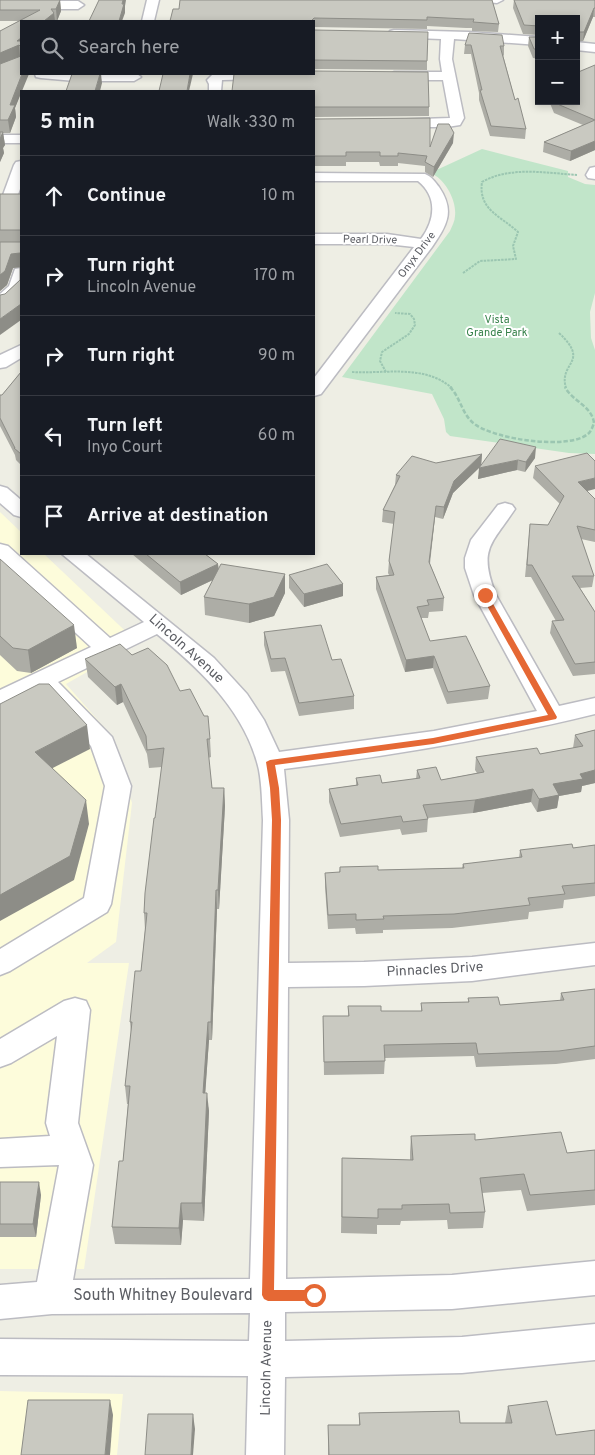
<!DOCTYPE html>
<html lang="en">
<head>
<meta charset="utf-8">
<style>
  body { margin:0; font-family:Overpass,sans-serif; background:#20242c; color:#f1f3f6 }
  .controls { position:absolute; right:15px; top:15px; display:grid; overflow:hidden; border-radius:0px; box-shadow:0 2px 8px #0003 }
  .controls button { width:45px; height:45px; display:grid; place-items:center; padding:0; border:0; border-bottom:1px solid #363941; background:#171b24; color:#f1f3f6; font:25px sans-serif }
  .stop { position:absolute; width:15px; height:15px; margin:-11px; border:4px solid #e56834; border-radius:50%; background:#fff }
  .stop.end { background:#e56834; border-color:#fff; box-shadow:0 1px 5px #0008 }
  .list { margin:0; padding:0; list-style:none }
  h2 { display:flex; justify-content:space-between; align-items:center; height:65px; margin:0; padding:0 20px; font-size:21px }
  h2 small { font-size:16px; font-weight:400; color:#9ea1a6 }
  .list li { display:grid; grid-template-columns:32px 1fr auto; gap:15px; align-items:center; box-sizing:border-box; height:80px; padding:0 20px; border-top:1px solid #363941 }
  .list b { display:block; font-size:19px; white-space:nowrap }
  .list p { margin:0; font-size:16px; white-space:nowrap; color:#9ea1a6 }
  .list em { font-size:16px; font-style:normal; color:#9ea1a6 }
  .icon { flex:none; width:28px; height:28px; fill:none; stroke:currentColor; stroke-width:2; stroke-linecap:round; stroke-linejoin:round }
  .map { position:relative; flex:none; width:595px; height:1455px; overflow:hidden }
  .search { position:absolute; background:#171b24; box-shadow:0 2px 8px #0003; left:20px; top:20px; width:295px; height:55px; display:flex; align-items:center; gap:12px; box-sizing:border-box; padding:0 18px; border-radius:0px; color:#9ea1a6; font-size:19px }
  .panel { position:absolute; background:#171b24; box-shadow:0 2px 8px #0003; left:20px; top:90px; width:295px; height:465px; border-radius:0px }
  .map>svg:first-child { display:block }
  .commercial { fill:#fdfcdb }
  .green { fill:#c1e5c9 }
  .lines { fill:none; stroke-linecap:round; stroke-linejoin:round }
  .minor-casing { stroke:#bcbcc2; stroke-width:3 }
  .path-far1 { stroke:#9bc6b1; stroke-width:2; stroke-dasharray:2.5 1; stroke-linecap:butt }
  .path { stroke:#9bc6b1; stroke-width:2.5; stroke-dasharray:4.5 2; stroke-linecap:butt }
  .minor { fill:#fff; fill-rule:evenodd }
  .wall { fill:#adada6 }
  .shaded-wall { fill:#8d8d87 }
  .building { fill:#c9c9c1; stroke:#8d8d87 }
  .route { fill:#e56834 }
  .labels { text-anchor:middle; dominant-baseline:central; stroke-width:4; stroke-linejoin:round; paint-order:stroke }
  .far-street-label { font-size:11px; fill:#5c5e64; stroke:#fff }
  .far-park-label { font-size:11px; fill:#36814a; stroke:#fff }
  .street-label { font-size:14px; fill:#5c5e64; stroke:#fff }
  .near-street-label { font-size:16px; fill:#5c5e64; stroke:#fff }
</style>
</head>
<body>
<div class="map">
<svg width="595" height="1455" viewBox="0 0 595 1455">
  <rect width="100%" height="100%" fill="#eeeee4"/>
  <g class="commercial">
    <polygon points="0,512 21,532 21,554 44,554 138,643 66,684 112,736 132,803 116,942 87,963 129,963 84,1269 0,1269"/>
    <polygon points="0,1391 123,1394 117,1455 0,1455"/>
  </g>
  <path class="green" d="M 482,149 L 568,171 L 568,177 L 585,184 L 595,185 L 595,293 L 590,312 L 591,338 L 595,350 L 595,454 L 569,453 L 450,436 L 446,432 L 444,419 L 432,394 L 342,377 L 450,231 C 452,226 455,221 455,216 C 457,201 445,178 430,173 Z"/>
  <g class="lines">
    <g class="minor-casing">
      <g id="minor">
        <polygon points="147,0 159,0 154,21 142,21"/>
        <polygon points="483,0 503,0 497,3 485,2"/>
        <polygon points="0,1 78,1 84,5 78,9 0,9"/>
        <polygon points="394,30 469,32 539,37 539,45 454,39 452,59 464,118 460,125 447,127 396,127 389,123 391,120 450,118 443,80 394,80 387,76 394,72 442,72 440,59 441,39 390,37 388,34 390,31"/>
        <polygon points="576,42 595,44 595,52 576,50"/>
        <polygon points="35,74 137,74 141,77 134,81 75,81 41,78 36,77"/>
        <polygon points="213,74 273,74 274,75 267,79 222,80 221,91 209,91 209,84 207,80"/>
        <rect x="0" y="135" width="21" height="8"/>
        <path d="M 21,161 C 22,173 23,187 16,198 L 6,198 L 3,195 L 14,165 L 16,162 Z"/>
        <polygon points="595,167 595,179 588,178 586,175 590,168"/>
        <path d="M 314,173 L 425,174 C 432,177 435,182 439,187 C 456,212 446,226 432,247 L 321,394 L 314,396 L 314,378 L 414,247 L 387,244 L 314,244 L 314,234 L 387,234 L 421,239 C 435,220 438,197 418,181 L 314,181 Z"/>
        <polygon points="21,268 21,293 6,307 0,308 0,294 9,286 15,269"/>
        <polygon points="21,345 21,358 6,367 0,368 0,355"/>
        <polygon points="0,486 7,488 21,500 21,517 14,515 0,503"/>
        <path d="M 505,503 L 512,505 L 515,509 C 491,545 478,549 496,595 L 559,706 L 595,698 L 595,714 C 493,739 389,756 284,769 L 289,820 L 288,963 L 364,962 L 472,957 L 595,943 L 595,965 L 472,981 L 364,986 L 288,987 L 286,1279 L 452,1275 L 595,1261 L 595,1295 L 452,1309 L 285,1312 L 285,1341 L 462,1337 L 595,1324 L 595,1360 L 462,1373 L 285,1377 L 284,1455 L 246,1455 L 248,1376 L 0,1375 L 0,1339 L 249,1341 L 250,1313 L 52,1314 L 0,1319 L 0,1285 L 37,1282 L 59,1165 L 0,1167 L 0,1139 L 50,1136 L 46,1123 L 57,1036 L 11,1063 L 0,1067 L 0,1039 L 64,1001 L 75,998 L 86,1001 L 90,1010 L 78,1123 L 93,1165 L 73,1280 L 250,1279 L 263,820 C 262,803 262,786 259,770 C 246,712 201,670 157,634 L 58,682 L 112,737 L 131,786 L 111,904 L 107,912 L 10,971 L 0,975 L 0,949 L 84,898 L 105,786 L 91,746 L 39,691 L 0,708 L 0,690 L 91,647 L 0,563 L 0,544 L 8,546 L 110,638 L 144,622 L 62,554 L 86,554 L 214,658 L 247,694 L 264,720 L 279,752 L 434,731 L 537,711 L 474,595 L 465,568 L 465,558 L 471,540 L 498,505 Z"/>
      </g>
    </g>
    <g class="path-far1">
      <path d="M 463,273 L 480,261 L 516,259 L 513,246 L 518,232 C 501,216 478,210 482,182 C 510,166 546,173 577,175"/>
      <path d="M 559,333 C 591,363 558,362 566,388"/>
      <path d="M 352,372 C 386,374 424,364 452,388"/>
      <polyline points="386,372 380,361 382,352 409,334 415,325 414,319 410,314 395,313"/>
    </g>
    <path class="path" d="M 450,387 C 461,398 462,416 476,425 C 496,439 570,451 589,433 C 591,431 593,426 594,423 C 592,406 572,401 565,387"/>
    <use href="#minor" class="minor"/>
  </g>
  <g class="wall">
    <polygon points="0,0 60,0 61,11 57,21 21,21 21,92 15,108 16,117 10,133 3,133 5,145 3,148 4,153 0,162 0,31 19,21 0,21"/>
    <polygon points="492,0 499,24 498,32 472,31 472,28 466,28 427,26 427,29 314,27 170,21"/>
    <polygon points="514,0 595,0 595,17 593,17 583,41 576,41 576,19 539,19 539,35 523,34 513,8"/>
    <polygon points="314,30 427,61 427,70 314,69"/>
    <polygon points="529,37 539,37 539,59 533,58 528,46"/>
    <polygon points="465,45 504,46 504,56 503,55 515,100 526,129 525,139 490,136 479,100 479,93 471,54 464,54"/>
    <polygon points="595,65 595,150 570,161 543,152 544,142 583,125 554,113 549,101 576,101"/>
    <polygon points="234,74 429,107 429,116 314,117 314,118"/>
    <polygon points="314,119 430,147 453,143 433,177 425,172 425,166 398,163 398,166 380,166 379,162 346,162 346,166 314,166"/>
    <polygon points="0,194 21,194 21,320 5,294 20,280 20,267 13,268 7,285 0,291"/>
    <polygon points="21,372 21,465 16,460 15,455 0,426 0,395 2,395"/>
    <polygon points="482,454 481,466 535,458 525,472 517,470 478,479 481,466 453,493 443,519 435,517 430,564 444,598 443,611 429,612 428,618 421,618 430,641 490,686 488,699 447,704 433,668 405,672 376,589 376,577 389,575 388,573 389,561 394,524 382,522 383,510 395,485 396,475 436,463"/>
    <polygon points="535,466 587,491 595,499 595,542 581,539 594,576 592,587 580,588 595,612 595,674 573,676 550,633 552,621 556,621 531,577 525,577 529,535 548,525 560,504 533,478"/>
    <polygon points="132,554 205,554 218,564 219,570 285,574 285,593 274,616 249,623 205,615 204,597 213,580 181,595"/>
    <polygon points="0,559 77,648 31,673 17,671 0,655"/>
    <polygon points="289,575 343,584 343,596 304,607 289,588"/>
    <polygon points="264,632 332,660 354,696 354,709 299,716 285,671 271,672 264,645"/>
    <polygon points="132,655 180,691 210,739 211,757 208,758 212,788 224,788 225,806 219,909 217,909 212,1040 209,1040 205,1093 209,1111 204,1221 183,1220 181,1245 115,1244 112,1227 123,1161 128,1104 127,1104 125,1086 131,1033 130,1022 141,971 145,930 144,913 162,767 149,768 147,754 123,702 117,705 88,677 85,659"/>
    <polygon points="595,730 595,783 582,786 581,792 559,796 557,808 537,812 531,802 473,813 428,818 427,832 402,835 400,829 340,837 329,802 329,789 356,785 356,778 382,783 416,779 417,770 441,780 477,773 475,770 476,757 540,754 573,748 575,735"/>
    <polygon points="595,845 595,896 564,900 563,908 529,912 528,919 452,928 383,930 383,933 356,934 355,928 328,929 325,887 325,873 339,873 340,867 378,870 462,868 463,864 519,858 520,850 573,848"/>
    <polygon points="595,989 595,1059 556,1064 476,1067 474,1056 385,1058 384,1074 324,1075 323,1016 348,1016 348,1006 381,1011 421,1011 421,1003 468,1002 468,998 500,1005 560,1001 561,993"/>
    <polygon points="411,1136 475,1140 567,1153 595,1150 595,1205 527,1211 521,1190 482,1193 485,1212 483,1228 448,1229 447,1220 401,1221 400,1225 377,1225 377,1234 341,1233 342,1158 410,1160 410,1152"/>
    <polygon points="0,1182 41,1195 36,1237 0,1237"/>
    <polygon points="508,1406 556,1435 595,1455 328,1455 328,1425 359,1425 359,1413 460,1423 505,1423"/>
  </g>
  <g class="shaded-wall">
    <polygon points="60,0 61,11 57,21 56,9"/>
    <polygon points="123,0 126,0 125,6 125,13 122,21 119,21"/>
    <polygon points="594,8 593,17 583,41 584,32"/>
    <polygon points="54,13 55,21 44,21"/>
    <polygon points="21,38 21,47 19,45 20,57 0,65 0,53"/>
    <polygon points="579,43 578,52 576,55 576,49"/>
    <polygon points="22,74 29,74 15,108 16,117 10,133 8,120 10,105"/>
    <polygon points="100,74 101,74 102,83 100,91 95,91"/>
    <polygon points="190,74 193,74 189,91 187,91"/>
    <polygon points="3,132 5,145 3,148 4,153 0,162 0,139"/>
    <polygon points="454,133 453,143 433,177 434,167"/>
    <polygon points="595,141 595,150 570,161 571,151"/>
    <polygon points="20,253 21,267 13,268 7,285 0,291 0,275 11,254"/>
    <polygon points="21,304 21,320 0,335 0,319"/>
    <polygon points="536,447 535,458 525,472 526,462"/>
    <polygon points="482,454 481,466 453,493 443,519 444,507 454,481"/>
    <polygon points="518,460 517,470 478,479 479,468"/>
    <polygon points="595,478 595,489 576,494 578,482"/>
    <polygon points="436,506 435,517 428,575 429,562"/>
    <polygon points="218,564 219,577 181,595 180,582"/>
    <polygon points="285,574 285,593 274,616 249,623 249,604"/>
    <polygon points="343,584 343,596 304,607 304,594"/>
    <polygon points="74,625 77,648 31,673 28,650"/>
    <polygon points="434,656 433,668 405,672 406,660"/>
    <polygon points="121,684 123,702 117,705 115,687"/>
    <polygon points="87,725 90,749 39,775 35,752"/>
    <polygon points="595,770 595,783 582,786 581,792 559,796 557,808 537,812 539,799 553,784 580,774"/>
    <polygon points="224,788 225,806 219,909 218,890"/>
    <polygon points="533,789 531,802 473,813 475,800"/>
    <polygon points="86,800 89,824 74,880 0,921 0,895"/>
    <polygon points="216,890 217,909 212,1040 211,1022"/>
    <polygon points="208,1022 209,1040 204,1111 203,1093"/>
    <polygon points="207,1093 209,1111 204,1221 202,1203"/>
    <polygon points="39,1182 41,1195 36,1237 33,1224"/>
    <polygon points="181,1203 183,1220 181,1245 179,1228"/>
    <polygon points="110,1400 113,1415 110,1455 105,1455"/>
    <polygon points="193,1414 195,1429 193,1455 191,1455"/>
  </g>
  <g class="building">
    <polygon points="0,0 60,0 56,9 51,9 54,13 44,21 21,21 21,38 17,41 21,41 21,47 19,45 0,53 0,31 40,10 0,10"/>
    <polygon points="99,0 123,0 122,4 124,4 119,21 89,21"/>
    <polygon points="180,0 492,0 499,24 473,22 474,19 466,19 427,17 427,20 314,18 312,20 312,21 170,21 173,9 179,9"/>
    <polygon points="514,0 595,0 595,8 594,8 584,32 576,32 576,19 539,19 539,26 524,25"/>
    <polygon points="314,28 314,30 428,32 427,61 314,60"/>
    <polygon points="469,33 502,35 504,46 500,46 515,100 518,98 526,129 491,126 480,90 482,90 471,45 465,45"/>
    <polygon points="529,37 539,37 539,49 534,49"/>
    <polygon points="576,41 579,43 576,49"/>
    <polygon points="21,53 21,74 22,74 10,105 15,105 8,120 0,120 0,64 21,56"/>
    <polygon points="595,65 595,120 555,103 554,101 576,101 576,73"/>
    <polygon points="314,71 428,72 429,107 314,107 314,109 314,91 232,91 234,74 314,74"/>
    <polygon points="72,74 100,74 95,91 66,91"/>
    <polygon points="163,74 190,74 187,91 159,91"/>
    <polygon points="430,118 430,147 438,124 449,124 454,133 434,167 425,162 427,156 398,153 398,156 380,156 380,152 346,152 346,156 314,156 314,119"/>
    <polygon points="595,120 595,141 571,151 544,142"/>
    <polygon points="0,132 3,132 0,139"/>
    <polygon points="0,194 21,194 21,304 0,319 0,295 5,294 20,280 20,253 11,254 5,271 0,275 0,242 21,242 21,230 0,230"/>
    <polygon points="21,372 21,454 14,448 15,448 0,418 0,395 2,395"/>
    <polygon points="500,439 536,447 526,462 518,460 479,468"/>
    <polygon points="587,453 595,461 595,478 578,482 595,499 595,530 577,526 594,576 572,576 595,612 595,662 575,664 552,621 564,620 532,565 527,565 530,524 548,525 564,496 535,466"/>
    <polygon points="482,454 454,481 444,507 436,506 429,562 444,598 427,600 429,605 417,607 430,641 466,636 490,686 448,692 434,656 406,660 376,577 394,575 389,561 395,512 383,510 400,476 396,475 412,456 436,463"/>
    <polygon points="146,554 205,554 218,564 180,582"/>
    <polygon points="0,559 74,625 28,650 13,648 0,636"/>
    <polygon points="221,564 285,574 274,597 249,604 204,597"/>
    <polygon points="327,564 343,584 304,594 289,575"/>
    <polygon points="321,625 332,660 341,659 354,696 299,703 285,658 271,659 264,632"/>
    <polygon points="120,644 132,655 148,648 167,665 180,691 190,689 204,716 208,716 210,739 207,739 212,788 224,788 218,890 216,890 211,1022 208,1022 203,1093 207,1093 202,1203 181,1203 179,1228 112,1227 119,1161 123,1161 130,1086 125,1086 132,1022 130,1022 135,971 141,971 147,913 144,913 145,893 154,818 155,818 164,748 147,750 146,736 121,684 115,687 85,659"/>
    <polygon points="39,684 49,684 87,725 35,752 86,800 70,856 0,895 0,704"/>
    <polygon points="595,730 595,770 580,774 583,779 553,784 559,795 539,799 533,789 475,800 423,805 428,819 403,822 401,816 341,824 329,789 358,785 356,778 380,775 382,783 420,778 417,770 436,767 441,780 484,772 476,757 537,748 540,754 583,746 575,735"/>
    <polygon points="572,844 573,848 595,845 595,883 562,886 565,894 528,898 530,905 454,914 383,916 384,919 356,920 356,914 328,915 325,873 340,872 340,867 378,866 378,870 464,868 463,864 522,857 520,850"/>
    <polygon points="595,989 595,1046 559,1051 478,1054 476,1043 384,1045 385,1061 324,1062 323,1016 349,1016 348,1006 381,1006 381,1011 422,1011 421,1003 469,1002 468,998 498,997 500,1005 564,1000 561,993"/>
    <polygon points="561,1132 567,1153 595,1150 595,1190 530,1195 524,1174 480,1178 485,1212 450,1213 449,1204 402,1205 402,1209 378,1209 378,1218 342,1217 342,1158 413,1160 411,1136 475,1134 475,1140"/>
    <polygon points="0,1182 39,1182 33,1224 0,1224"/>
    <polygon points="28,1400 110,1400 105,1455 21,1455"/>
    <polygon points="547,1401 556,1435 595,1430 595,1455 329,1455 328,1425 360,1425 359,1413 459,1411 460,1423 512,1423 508,1406"/>
    <polygon points="148,1414 193,1414 191,1455 145,1455"/>
  </g>
  <polygon class="route" points="485,593 488,595 557,717 556,719 433,744 275,765 279,788 281,820 274,1290 314,1290 318,1292 319,1295 318,1299 314,1301 268,1301 264,1299 262,1295 272,820 270,788 266,762 270,760 433,738 548,715 481,595"/>
  <g class="labels">
    <g class="far-street-label">
      <text transform="translate(370 240) rotate(1)">Pearl Drive</text>
      <text transform="translate(417 255) rotate(-53)">Onyx Drive</text>
    </g>
    <g class="far-park-label">
      <text x="497" y="320">Vista<tspan x="497" dy="13">Grande Park</tspan></text>
    </g>
    <g class="street-label">
      <text transform="translate(186 649) rotate(42)">Lincoln Avenue</text>
      <text transform="translate(435 970) rotate(-3)">Pinnacles Drive</text>
      <text transform="translate(267 1368) rotate(-89)">Lincoln Avenue</text>
    </g>
    <g class="near-street-label">
      <text x="163" y="1296">South Whitney Boulevard</text>
    </g>
  </g>
</svg>
<div class="controls">
<button>+</button>
<button>−</button>
</div>
<div class="stop" style="left:314px;top:1295px"></div>
<div class="stop end" style="left:485px;top:595px"></div>
<div class="search"><svg class="icon" aria-label="search" viewBox="0 0 24 24"><circle cx="10" cy="10" r="6"/><path d="M15 15l6 6"/></svg>Search here</div>
<section class="panel">
<h2>5 min<small>Walk · 330 m</small></h2>
<ul class="list">
<li><svg class="icon" aria-label="ahead" viewBox="0 0 24 24"><path d="M12 20V5M6 11l6-6 6 6"/></svg><div><b>Continue</b></div><em>10 m</em></li>
<li><svg class="icon" aria-label="right" viewBox="0 0 24 24"><path d="M7 20v-9h11M14 6l5 5-5 5"/></svg><div><b>Turn right</b><p>Lincoln Avenue</p></div><em>170 m</em></li>
<li><svg class="icon" aria-label="right" viewBox="0 0 24 24"><path d="M7 20v-9h11M14 6l5 5-5 5"/></svg><div><b>Turn right</b></div><em>90 m</em></li>
<li><svg class="icon" aria-label="left" viewBox="0 0 24 24"><path d="M17 20v-9H6M10 6l-5 5 5 5"/></svg><div><b>Turn left</b><p>Inyo Court</p></div><em>60 m</em></li>
<li><svg class="icon" aria-label="arrive" viewBox="0 0 24 24"><path d="M6 21V4h12l-3 4 3 4H6"/></svg><div><b>Arrive at destination</b></div></li>
</ul>
</section>
</div>
</body>
</html>
